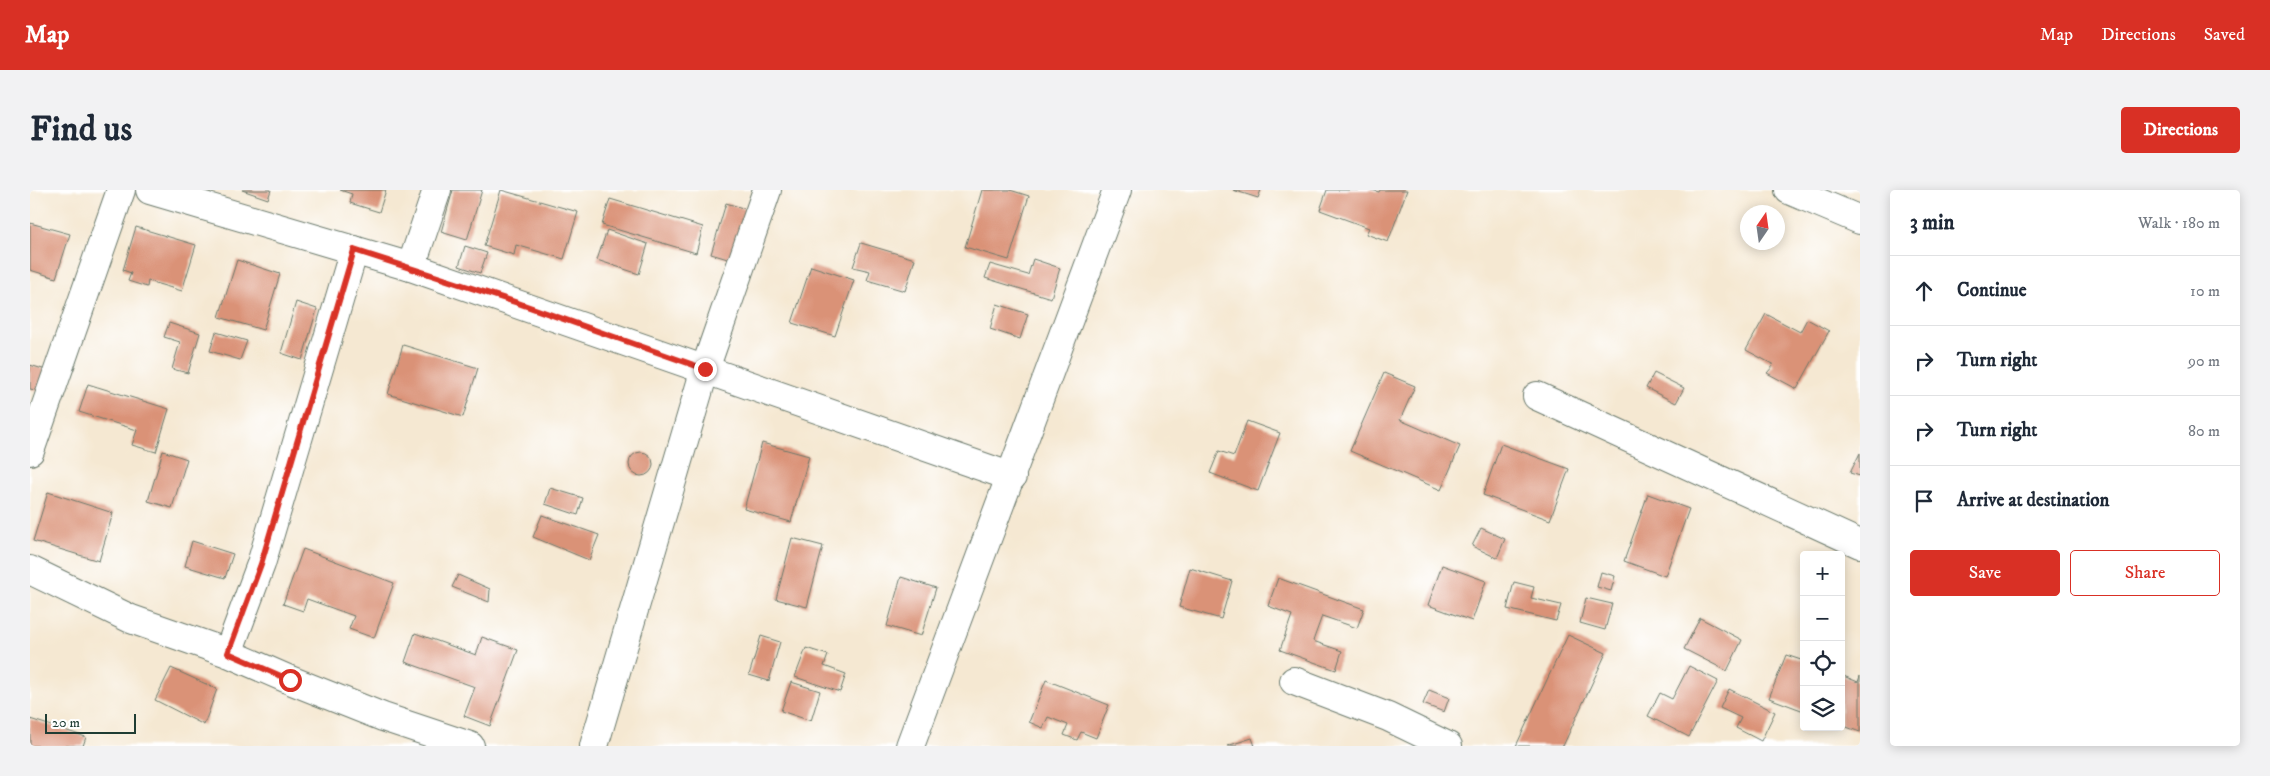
<!DOCTYPE html>
<html lang="en">
<head>
<meta charset="utf-8">
<style>
  body { margin:0; font-family:"IM FELL DW Pica",serif; background:#f2f2f3; color:#1f2937 }
  .controls { position:absolute; right:15px; bottom:15px; display:grid; overflow:hidden; border-radius:5px; box-shadow:0 2px 12px #0003 }
  .controls button { width:45px; height:45px; display:grid; place-items:center; padding:0; border:0; border-bottom:1px solid #e0e1e3; background:#fff; color:#1f2937; font:25px sans-serif }
  .compass { position:absolute; left:1710px; top:15px; width:45px; height:45px; border-radius:50%; background:#fff; box-shadow:0 2px 12px #0003; rotate:13deg }
  .scale { position:absolute; left:15px; bottom:12px; width:91px; box-sizing:border-box; padding-left:5px; border:2px solid #1f3d34; border-top:0; font-size:14px; line-height:18px; white-space:nowrap; color:#1f3d34; -webkit-text-stroke:4px #fff; paint-order:stroke }
  .stop { position:absolute; width:15px; height:15px; margin:-11px; border:4px solid #d93025; border-radius:50%; background:#fff }
  .stop.end { background:#d93025; border-color:#fff; box-shadow:0 1px 5px #0008 }
  .list { margin:0; padding:0; list-style:none }
  h2 { display:flex; justify-content:space-between; align-items:center; height:65px; margin:0; padding:0 20px; font-size:21px }
  h2 small { font-size:16px; font-weight:400; color:#747a83 }
  .list li { display:grid; grid-template-columns:32px 1fr auto; gap:15px; align-items:center; box-sizing:border-box; height:70px; padding:0 20px; border-top:1px solid #e0e1e3 }
  .list b { display:block; font-size:19px; white-space:nowrap }
  .list em { font-size:16px; font-style:normal; color:#747a83 }
  .actions { display:flex; gap:10px; padding:15px 20px }
  .actions a { flex:1; padding:11px 0; border:1px solid #d93025; border-radius:5px; text-align:center; font-size:18px; color:#d93025 }
  .actions .main { background:#d93025; color:#fff }
  .icon { flex:none; width:28px; height:28px; fill:none; stroke:currentColor; stroke-width:2; stroke-linecap:round; stroke-linejoin:round }
  .map { position:relative; flex:none; width:1830px; height:556px; overflow:hidden; border-radius:5px }
  header { display:flex; align-items:center; gap:30px; box-sizing:border-box; height:70px; padding:0 25px; background:#d93025; color:#fff }
  header strong { font-size:24px }
  nav { display:flex; gap:28px; margin-inline-start:auto; font-size:18px }
  .intro { display:flex; align-items:center; justify-content:space-between; box-sizing:border-box; height:120px; padding:0 30px }
  h1 { margin:0; font-size:35px }
  .button { padding:12px 22px; border-radius:5px; background:#d93025; color:#fff; font-size:18px; font-weight:700 }
  main { display:flex; gap:30px; padding:0 30px }
  aside { flex:1; background:#fff; border-radius:5px; box-shadow:0 2px 12px #0003 }
  .map>svg:first-child { display:block }
  .building { fill:#da9277 }
  .lines { fill:none; stroke-linecap:round; stroke-linejoin:round }
  .minor-casing { stroke:#6a796b; stroke-width:30 }
  .minor { stroke:#fff; stroke-width:28 }
  .route { stroke:#d93025; stroke-width:6 }
</style>
</head>
<body>
<header>
<strong>Map</strong>
<nav><a>Map</a><a>Directions</a><a>Saved</a></nav>
</header>
<div class="intro"><h1>Find us</h1><a class="button">Directions</a></div>
<main>
<div class="map">
<svg width="1830" height="556" viewBox="0 0 1830 556">
  <rect width="100%" height="100%" fill="#fff"/>
  <filter id="ink" filterUnits="userSpaceOnUse"><feTurbulence type="fractalNoise" baseFrequency=".02" numOctaves="2"/><feDisplacementMap in="SourceGraphic" scale="10" xChannelSelector="R" yChannelSelector="G"/><feConvolveMatrix kernelMatrix="1 2 1 2 8 2 1 2 1" color-interpolation-filters="sRGB"/></filter>
  <filter id="wash" filterUnits="userSpaceOnUse"><feTurbulence type="fractalNoise" baseFrequency=".0096" numOctaves="4" result="noise"/><feDisplacementMap in="SourceGraphic" scale="20" xChannelSelector="R" yChannelSelector="G"/><feGaussianBlur stdDeviation="1.12" result="paint"/><feColorMatrix in="noise" values="0 0 0 0 0 0 0 0 0 0 0 0 0 0 0 0 0 1.4 0 .05"/><feComposite in="paint" operator="in"/></filter>
  <g filter="url(#wash)">
    <rect width="100%" height="100%" fill="#f5e8d2"/>
    <g id="blocks">
      <g class="building">
        <polygon points="212,0 241,0 238,9"/>
        <polygon points="310,0 356,0 349,22 320,13 322,4"/>
        <polygon points="423,0 452,0 437,50 411,42"/>
        <polygon points="471,0 548,22 534,69 486,55 484,65 454,56"/>
        <polygon points="952,0 980,0 999,6 979,70 935,57"/>
        <polygon points="1203,0 1231,0 1228,8"/>
        <polygon points="1297,0 1342,0 1349,2 1350,0 1377,0 1358,52 1336,44 1339,38 1290,20"/>
        <polygon points="580,9 673,37 666,63 572,35"/>
        <polygon points="696,13 716,19 701,70 681,64"/>
        <polygon points="0,33 40,44 26,88 0,80"/>
        <polygon points="106,37 166,55 152,101 118,91 117,97 98,91 101,83 93,80"/>
        <polygon points="577,40 618,54 609,84 567,70"/>
        <polygon points="831,53 885,69 875,101 837,90 840,81 823,77"/>
        <polygon points="435,56 457,63 450,83 429,76"/>
        <polygon points="1003,69 1030,78 1021,108 955,88 960,74 998,85"/>
        <polygon points="207,70 250,84 233,140 189,127"/>
        <polygon points="781,76 824,90 805,146 762,133"/>
        <polygon points="266,112 287,119 272,170 251,163"/>
        <polygon points="967,114 998,124 990,149 960,139"/>
        <polygon points="1736,124 1770,142 1777,129 1799,141 1767,199 1737,183 1744,175 1716,160"/>
        <polygon points="139,133 170,143 158,183 142,179 150,152 134,147"/>
        <polygon points="186,142 217,151 210,170 180,161"/>
        <polygon points="373,155 448,178 433,227 358,204"/>
        <polygon points="0,175 16,180 10,201 0,199"/>
        <polygon points="1354,183 1385,196 1370,230 1430,256 1411,300 1320,261"/>
        <polygon points="1624,183 1654,198 1646,213 1616,198"/>
        <polygon points="58,194 139,219 126,262 102,255 107,240 49,222"/>
        <polygon points="1217,231 1250,243 1228,301 1180,283 1189,261 1204,266"/>
        <polygon points="732,253 779,266 761,332 714,319"/>
        <polygon points="1471,254 1539,279 1520,330 1453,305"/>
        <polygon points="133,261 157,269 142,318 118,311"/>
        <circle cx="611" cy="274" r="12"/>
        <polygon points="1830,263 1830,286 1820,283"/>
        <polygon points="520,298 553,308 548,325 515,314"/>
        <polygon points="18,302 83,323 69,371 3,351"/>
        <polygon points="1618,304 1659,319 1635,386 1594,371"/>
        <polygon points="512,325 569,345 559,370 503,347"/>
        <polygon points="1451,338 1475,349 1467,368 1442,356"/>
        <polygon points="762,348 793,356 777,417 746,409"/>
        <polygon points="162,351 203,364 195,388 155,376"/>
        <polygon points="273,359 364,393 344,448 319,439 324,426 277,409 273,421 253,414"/>
        <polygon points="1412,375 1456,391 1442,431 1398,415"/>
        <polygon points="1160,378 1202,391 1191,429 1149,417"/>
        <polygon points="1571,382 1585,386 1581,401 1567,397"/>
        <polygon points="428,385 460,399 459,412 422,397"/>
        <polygon points="871,387 906,398 891,446 857,436"/>
        <polygon points="1248,388 1334,419 1327,438 1292,426 1283,451 1312,461 1306,480 1250,460 1262,425 1238,416"/>
        <polygon points="1484,392 1504,397 1501,408 1531,415 1526,431 1477,419"/>
        <polygon points="1556,408 1582,414 1575,440 1550,433"/>
        <polygon points="1670,428 1712,450 1697,481 1654,459"/>
        <polygon points="385,443 446,465 452,447 488,460 460,536 434,526 445,497 375,472"/>
        <polygon points="1538,445 1576,463 1533,556 1486,556"/>
        <polygon points="731,446 750,452 739,491 719,485"/>
        <polygon points="776,458 798,465 794,476 816,484 810,502 765,487"/>
        <polygon points="1756,465 1774,471 1774,521 1739,508"/>
        <polygon points="1659,476 1688,491 1659,547 1618,526 1630,503 1642,509"/>
        <polygon points="141,478 187,499 174,535 125,510"/>
        <polygon points="1811,485 1828,492 1830,486 1830,542 1811,535"/>
        <polygon points="1016,490 1079,515 1066,548 1051,542 1047,550 1034,545 1038,535 1018,527 1013,538 999,532"/>
        <polygon points="761,492 790,501 781,531 751,521"/>
        <polygon points="1699,499 1745,522 1731,551 1706,538 1711,528 1690,518"/>
        <polygon points="1399,500 1419,508 1414,522 1393,514"/>
        <polygon points="0,529 56,547 53,556 0,556"/>
        <polygon points="1222,548 1225,556 1197,556"/>
      </g>
    </g>
  </g>
  <g filter="url(#ink)">
    <use href="#blocks" fill-opacity="0" stroke="#6a796b" stroke-width="1"/>
    <g class="lines">
      <g class="minor-casing">
        <g id="minor">
          <polyline points="120,0 381,77 982,287"/>
          <polyline points="1759,0 1830,30"/>
          <polyline points="381,77 407,0"/>
          <polyline points="1507,206 1830,354"/>
          <polyline points="0,261 91,0"/>
          <polyline points="0,380 101,429 198,463 260,490 353,527 440,556"/>
          <polyline points="198,463 231,374 324,60"/>
          <polyline points="1264,491 1358,527 1418,556"/>
          <polyline points="564,556 675,179 737,0"/>
          <polyline points="880,556 1087,0"/>
        </g>
      </g>
      <use href="#minor" class="minor"/>
    </g>
  </g>
  <g class="lines" filter="url(#ink)">
    <polyline class="route" points="260,490 198,463 231,374 324,60 488,113 675,179"/>
  </g>
</svg>
<div class="controls">
<button>+</button>
<button>−</button>
<button><svg class="icon" aria-label="locate" viewBox="0 0 24 24"><circle cx="12" cy="12" r="6"/><path d="M12 2v4M12 18v4M2 12h4M18 12h4"/></svg></button>
<button><svg class="icon" aria-label="layers" viewBox="0 0 24 24"><path d="M12 4l9 5-9 5-9-5zM3 14l9 5 9-5"/></svg></button>
</div>
<svg class="compass" viewBox="-18 -18 36 36"><path d="M0-13l5 13h-10z" fill="#e53935"/><path d="M0 13l5-13h-10z" fill="#747a83"/></svg>
<div class="scale">20 m</div>
<div class="stop" style="left:260px;top:490px"></div>
<div class="stop end" style="left:675px;top:179px"></div>
</div>
<aside>
<h2>3 min<small>Walk · 180 m</small></h2>
<ul class="list">
<li><svg class="icon" aria-label="ahead" viewBox="0 0 24 24"><path d="M12 20V5M6 11l6-6 6 6"/></svg><div><b>Continue</b></div><em>10 m</em></li>
<li><svg class="icon" aria-label="right" viewBox="0 0 24 24"><path d="M7 20v-9h11M14 6l5 5-5 5"/></svg><div><b>Turn right</b></div><em>90 m</em></li>
<li><svg class="icon" aria-label="right" viewBox="0 0 24 24"><path d="M7 20v-9h11M14 6l5 5-5 5"/></svg><div><b>Turn right</b></div><em>80 m</em></li>
<li><svg class="icon" aria-label="arrive" viewBox="0 0 24 24"><path d="M6 21V4h12l-3 4 3 4H6"/></svg><div><b>Arrive at destination</b></div></li>
</ul>
<div class="actions"><a class="main">Save</a><a>Share</a></div>
</aside>
</main>
</body>
</html>
